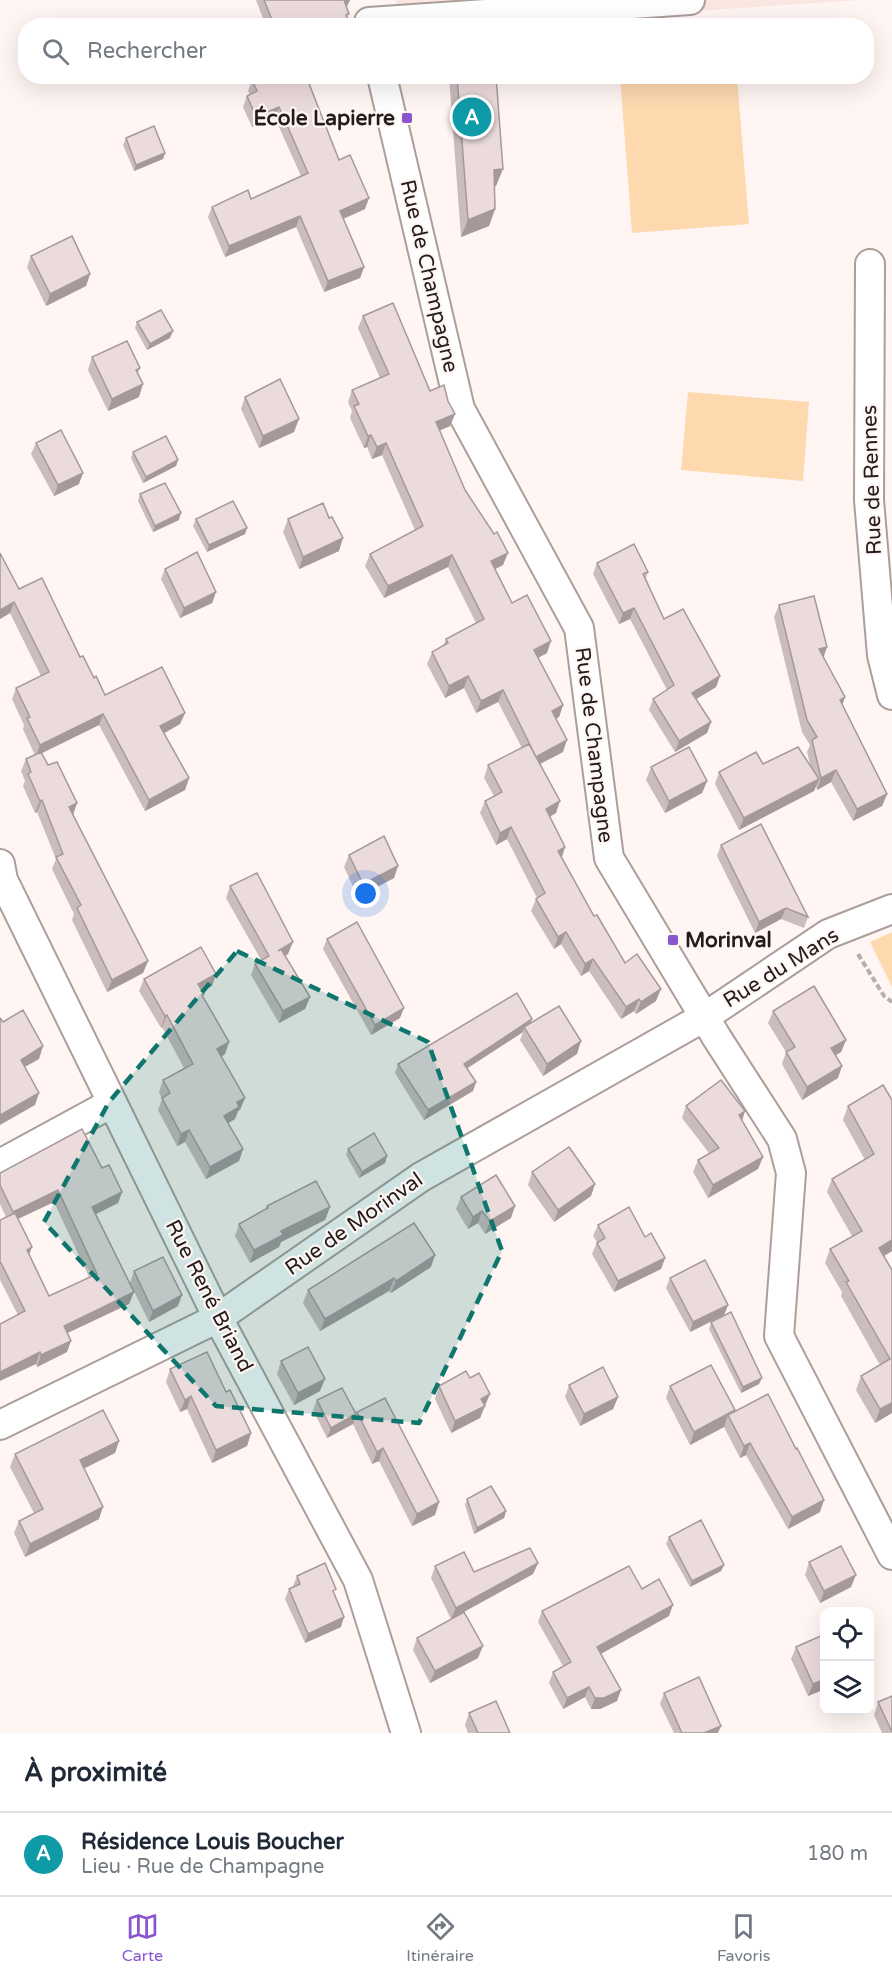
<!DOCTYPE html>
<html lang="fr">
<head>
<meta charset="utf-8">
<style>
  body { margin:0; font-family:"Varela Round",sans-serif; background:#f2f2f3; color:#1f2937 }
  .controls { position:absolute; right:18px; bottom:18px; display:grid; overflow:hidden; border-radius:12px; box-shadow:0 6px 24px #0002 }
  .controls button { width:54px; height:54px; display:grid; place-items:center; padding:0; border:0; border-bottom:2px solid #e0e1e3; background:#fff; color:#1f2937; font:30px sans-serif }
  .you { position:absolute; left:366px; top:894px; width:21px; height:21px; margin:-15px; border:4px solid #fff; border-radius:50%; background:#1a73e8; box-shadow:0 0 0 9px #1a73e833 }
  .badge { display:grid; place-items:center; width:39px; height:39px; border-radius:50%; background:#8a56ce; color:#fff; font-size:20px; font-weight:700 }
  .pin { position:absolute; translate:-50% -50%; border:3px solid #fff; box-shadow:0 2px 6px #0006 }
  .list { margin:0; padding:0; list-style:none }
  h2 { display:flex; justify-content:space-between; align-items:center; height:78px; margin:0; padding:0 24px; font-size:26px }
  h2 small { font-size:20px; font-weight:400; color:#747a83 }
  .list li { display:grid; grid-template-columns:39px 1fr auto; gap:18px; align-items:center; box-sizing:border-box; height:84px; padding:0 24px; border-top:2px solid #e0e1e3 }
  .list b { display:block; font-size:22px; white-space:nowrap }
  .list p { margin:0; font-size:20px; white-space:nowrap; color:#747a83 }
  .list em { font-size:20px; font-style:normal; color:#747a83 }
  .icon { flex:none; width:33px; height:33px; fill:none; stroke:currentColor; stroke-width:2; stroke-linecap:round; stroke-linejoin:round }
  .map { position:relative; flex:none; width:892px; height:1733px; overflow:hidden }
  .search { position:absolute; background:#fff; box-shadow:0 6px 24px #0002; left:18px; right:18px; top:18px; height:66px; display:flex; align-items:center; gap:15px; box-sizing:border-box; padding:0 21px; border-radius:24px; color:#747a83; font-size:22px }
  .sheet { height:162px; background:#fff }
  nav { display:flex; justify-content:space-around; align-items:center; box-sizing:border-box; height:84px; border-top:2px solid #e0e1e3; background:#fff; font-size:16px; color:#747a83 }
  nav a { display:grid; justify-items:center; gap:3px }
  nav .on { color:#8a56ce }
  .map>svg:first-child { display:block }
  .built { fill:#fbe7e2 }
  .green { fill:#fed9b0 }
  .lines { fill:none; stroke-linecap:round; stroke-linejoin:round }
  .minor-casing { stroke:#ac9e9a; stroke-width:32 }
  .path { stroke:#b6aeac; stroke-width:4; stroke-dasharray:6 3; stroke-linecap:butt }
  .minor { stroke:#fff; stroke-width:28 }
  .wall { fill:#cbbcbd; fill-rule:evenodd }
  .shaded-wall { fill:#a5999a }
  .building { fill:#ecdbdc; stroke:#a5999a; stroke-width:1.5 }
  .marked { fill:#0f766e; fill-opacity:0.2; stroke:#0f766e; stroke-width:4.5; stroke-dasharray:12 8; stroke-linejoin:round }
  .poi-dot { fill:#8a56ce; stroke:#fff5f3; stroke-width:2 }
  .labels { text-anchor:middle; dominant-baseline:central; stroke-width:4.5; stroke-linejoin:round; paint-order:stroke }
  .poi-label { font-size:21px; font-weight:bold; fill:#221d1c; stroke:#fff5f3; text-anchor:end }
  .street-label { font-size:21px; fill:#221d1c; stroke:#fff5f3 }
</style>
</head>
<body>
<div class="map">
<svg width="892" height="1733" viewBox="0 0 892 1733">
  <rect width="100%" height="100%" fill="#fff5f3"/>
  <polygon class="built" points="396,0 861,0 466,26 399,25"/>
  <g class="green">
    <polygon points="620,77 737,77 749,224 632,233"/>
    <polygon points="688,392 809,402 803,481 681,470"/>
    <polygon points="892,932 892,987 870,942"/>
  </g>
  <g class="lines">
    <g class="minor-casing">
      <g id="minor">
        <polyline points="369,22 690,0"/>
        <polyline points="382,76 460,409 579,628 609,858 717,1038 782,1139 791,1173 779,1336 892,1555"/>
        <polyline points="870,264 869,500 882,655 892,695"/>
        <polyline points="0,864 3,880 218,1318 358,1580 406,1733"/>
        <polyline points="0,1164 112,1103"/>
        <polyline points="0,1425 218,1318 421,1177 706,1016 828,934 892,909"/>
      </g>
    </g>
    <polyline class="path" points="858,954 884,996 892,1002"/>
    <use href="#minor" class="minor"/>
  </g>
  <g class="wall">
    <polygon points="256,0 350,0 347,6 346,6 348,18 351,26 266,26"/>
    <polygon points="260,76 317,76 315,77 313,83 309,85 339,160 365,209 343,219 364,267 360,278 324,292 296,227 225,257 208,217 212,207 251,199 301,176 275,118 252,127 243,107 247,96 250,95 248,91 252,80"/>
    <polygon points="449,76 496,76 496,186 495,186 495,209 489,226 461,237"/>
    <polygon points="126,138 165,153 163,159 134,171 123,145"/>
    <polygon points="31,256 90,274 86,286 46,306 27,267"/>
    <polygon points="363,316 430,391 448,401 455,414 450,426 439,430 465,490 503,565 495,569 512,603 547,653 538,658 563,705 559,717 556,719 563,752 540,764 556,813 550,817 565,847 562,857 594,916 625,963 656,1001 636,1014 634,1011 621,1019 589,971 581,976 561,944 554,949 531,911 536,899 537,898 507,839 496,845 480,813 485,801 494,796 484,778 488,765 522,748 498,702 476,713 464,688 445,698 427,664 432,652 443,646 446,639 476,623 448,567 384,598 365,566 370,554 415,530 382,455 372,459 367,447 364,448 350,418 352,411 348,402 352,390 380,378 358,328"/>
    <polygon points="137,322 170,338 147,350 135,328"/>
    <polygon points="92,357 140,368 138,374 139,397 108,411 88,370"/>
    <polygon points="245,397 294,432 259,448 241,409"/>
    <polygon points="36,443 79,484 54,496 31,454"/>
    <polygon points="133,452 178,460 176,466 143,483 131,458"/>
    <polygon points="140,494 179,520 153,532 138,501"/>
    <polygon points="329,518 339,551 299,569 283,532 288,519"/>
    <polygon points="196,519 245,534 207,552 193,526"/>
    <polygon points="0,553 19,589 80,657 105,695 185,713 180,724 164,733 189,778 185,790 145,811 99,725 42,753 148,961 143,973 107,992 72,920 74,914 52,869 56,859 37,812 35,813 23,786 25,781 21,771 26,759 35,755 23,729 24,725 12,699 16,688 41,676 10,613 0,619"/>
    <polygon points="597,563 648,572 646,578 664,619 720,676 716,687 696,699 711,722 707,733 675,752 649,710 653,699 667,690 630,619 619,624 593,574"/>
    <polygon points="165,569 216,592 212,603 180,618 161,579"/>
    <polygon points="779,605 824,658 845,697 842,705 887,794 882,806 853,821 831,782 817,790 816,786 814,791 739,830 715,784 719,772 763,764 811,768 807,752 810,745 802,732 774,617"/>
    <polygon points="651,767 707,781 702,793 665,813 646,780"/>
    <polygon points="721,845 808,917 804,928 781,919 755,933 717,856"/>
    <polygon points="349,855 398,866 394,878 358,897 344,867"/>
    <polygon points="230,886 288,954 285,956 310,997 305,1009 279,1023 251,975 255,964 261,960 226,898"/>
    <polygon points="327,939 400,1018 371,1035 323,949"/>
    <polygon points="144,979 212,986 202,991 203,996 225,1054 221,1057 240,1110 238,1111 235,1119 228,1123 243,1149 239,1161 206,1179 185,1142 177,1146 158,1110 162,1099 159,1092 163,1080 184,1068 162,1027 161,1028 139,991"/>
    <polygon points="773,1011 846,1040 841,1052 836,1055 838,1078 802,1100 782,1064 786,1052 768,1023"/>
    <polygon points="532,1019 530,1024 577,1054 543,1076 520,1040 523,1032 467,1068 476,1082 473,1091 424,1120 395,1073 398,1064"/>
    <polygon points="892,1100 892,1251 884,1256 892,1413 875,1423 856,1390 861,1376 880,1365 841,1296 842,1292 825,1263 830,1249 852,1236 827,1192 832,1179 865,1160 843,1120 848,1106"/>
    <polygon points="686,1106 745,1111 742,1120 758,1169 708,1198 693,1172 698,1160 709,1153 682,1118"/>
    <polygon points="348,1149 387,1156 385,1163 359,1178 346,1155"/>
    <path d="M 102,1168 L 122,1192 L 118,1203 L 96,1214 L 134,1292 L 129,1304 L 67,1333 L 67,1352 L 37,1367 L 18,1315 L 0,1280 L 0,1220 L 6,1217 L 0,1204 L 0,1173 ZM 54,1202 L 89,1277 L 49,1296 L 29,1255 L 18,1219 Z"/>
    <polygon points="532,1172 591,1196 554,1222 528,1185"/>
    <polygon points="461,1197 511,1218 485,1234 478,1223 468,1229 456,1209"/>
    <polygon points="267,1206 330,1207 325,1220 281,1242 279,1247 250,1263 235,1236 239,1224 265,1210"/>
    <polygon points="598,1225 645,1237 665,1258 661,1269 614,1292 592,1254 597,1242 593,1236"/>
    <polygon points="431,1267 391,1293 389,1291 320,1331 303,1303 308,1290"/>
    <polygon points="134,1271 178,1306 149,1322 130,1283"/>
    <polygon points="670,1278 728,1305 724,1315 690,1332 666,1288"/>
    <polygon points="711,1322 759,1384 741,1393 709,1329"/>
    <polygon points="281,1361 320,1391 294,1405 277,1374"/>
    <polygon points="170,1369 226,1392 251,1433 247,1446 212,1463 187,1409 180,1412 166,1382"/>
    <polygon points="569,1385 618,1397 613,1409 580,1426 565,1397"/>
    <polygon points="439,1386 485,1406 484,1407 480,1418 451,1433 435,1399"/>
    <polygon points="670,1386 735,1410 820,1512 788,1529 746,1455 740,1458 724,1427 690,1445 666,1398"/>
    <polygon points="317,1400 356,1414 357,1412 439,1502 435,1515 412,1526 379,1461 372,1464 353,1424 327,1438 313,1410"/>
    <polygon points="119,1441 115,1453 84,1468 99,1519 25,1557 14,1533 19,1521 34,1513 10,1467 15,1454"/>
    <polygon points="467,1499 506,1511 504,1518 474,1534 465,1505"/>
    <polygon points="669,1537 724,1565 721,1571 690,1587 666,1544"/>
    <polygon points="809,1562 851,1587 820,1603 805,1575"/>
    <polygon points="538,1563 533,1574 451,1619 431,1578 435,1566 474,1572"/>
    <polygon points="297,1576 341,1627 305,1643 285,1599 289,1589 294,1587 293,1586"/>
    <polygon points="642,1589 669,1616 601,1654 617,1701 600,1709 591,1709 585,1697 563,1709 549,1683 553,1672 563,1666 538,1622 542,1611"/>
    <polygon points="417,1638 478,1658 430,1683 413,1650"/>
    <polygon points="796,1647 825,1689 808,1696 791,1659"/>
    <polygon points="664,1693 718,1733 674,1733 660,1704"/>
    <polygon points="878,1702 892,1733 882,1733 874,1715"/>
    <polygon points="469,1713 510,1733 468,1733 465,1725"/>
  </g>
  <g class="shaded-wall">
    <polygon points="343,0 350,0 347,6 339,9"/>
    <polygon points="317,76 315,77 313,83 301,88 305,77"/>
    <polygon points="279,107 275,118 252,127 256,117"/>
    <polygon points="165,153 163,159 134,171 136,165"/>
    <polygon points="503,169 496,186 488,187 494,170"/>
    <polygon points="369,198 365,209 336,222 340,211"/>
    <polygon points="495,209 489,226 461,237 468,220"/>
    <polygon points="300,216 296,227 225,257 229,246"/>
    <polygon points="364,267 360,278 324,292 328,281"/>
    <polygon points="90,274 86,286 46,306 50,294"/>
    <polygon points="173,331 170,338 147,350 150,344"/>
    <polygon points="143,384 139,397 108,411 112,399"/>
    <polygon points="455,414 450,426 432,434 436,422"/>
    <polygon points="299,419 294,432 259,448 263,436"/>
    <polygon points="371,435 367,447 364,448 368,436"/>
    <polygon points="386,443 382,455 372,459 377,447"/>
    <polygon points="178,460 176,466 143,483 146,477"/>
    <polygon points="83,473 79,484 54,496 58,485"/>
    <polygon points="181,513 179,520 153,532 155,526"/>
    <polygon points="247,528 245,534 207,552 209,545"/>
    <polygon points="343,538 339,551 299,569 303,557"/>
    <polygon points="508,553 503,565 487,573 491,561"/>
    <polygon points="452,555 448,567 384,598 388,586"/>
    <polygon points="216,592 212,603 180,618 184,608"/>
    <polygon points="14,602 10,613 0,619 0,610"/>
    <polygon points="634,608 630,619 619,624 623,613"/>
    <polygon points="551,641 547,653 530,662 534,650"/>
    <polygon points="827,647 823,659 819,649"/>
    <polygon points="468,676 464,688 445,698 449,686"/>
    <polygon points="720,676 716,687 688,704 692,693"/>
    <polygon points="503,690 498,702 476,713 481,701"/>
    <polygon points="845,697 841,709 840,700"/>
    <polygon points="563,705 559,717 548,723 552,711"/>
    <polygon points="185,713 180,724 156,738 160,726"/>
    <polygon points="103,714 99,725 36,756 40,745"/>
    <polygon points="711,722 707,733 675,752 679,741"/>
    <polygon points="567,740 563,752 532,768 536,757"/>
    <polygon points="836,770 831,782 817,790 821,778"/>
    <polygon points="189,778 185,790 145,811 149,800"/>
    <polygon points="819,779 814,791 739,830 744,818"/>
    <polygon points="707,781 702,793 665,813 669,801"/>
    <polygon points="887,794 882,806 853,821 857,809"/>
    <polygon points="42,800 37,812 35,813 40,801"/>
    <polygon points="560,801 556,813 541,821 546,809"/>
    <polygon points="77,803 73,815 69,807"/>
    <polygon points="511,827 507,839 496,845 500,833"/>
    <polygon points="565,847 561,859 558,851"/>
    <polygon points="398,866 394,878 358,897 363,884"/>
    <polygon points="786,908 781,919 755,933 759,922"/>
    <polygon points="566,932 561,944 554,949 558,937"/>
    <polygon points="293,942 288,954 274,962 278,951"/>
    <polygon points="593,959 589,971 581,976 585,964"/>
    <polygon points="148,961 143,973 107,992 112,980"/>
    <polygon points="216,974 212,986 194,996 198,984"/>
    <polygon points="661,989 656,1001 636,1014 641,1002"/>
    <polygon points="310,997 305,1009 279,1023 283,1011"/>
    <polygon points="639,999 634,1011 621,1019 626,1007"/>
    <polygon points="404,1008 400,1018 371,1035 375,1025"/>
    <polygon points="167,1015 162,1027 161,1028 165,1016"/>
    <polygon points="532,1019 528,1028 524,1027 523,1032 460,1073 464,1064"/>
    <polygon points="846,1040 841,1052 827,1060 831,1048"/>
    <polygon points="581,1041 577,1054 543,1076 547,1064"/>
    <polygon points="229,1042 225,1054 212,1062 217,1049"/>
    <polygon points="43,1046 39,1059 16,1072 21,1060"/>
    <polygon points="842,1066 838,1078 802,1100 807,1087"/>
    <polygon points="476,1082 473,1091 424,1120 428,1110"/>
    <polygon points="39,1093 35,1105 0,1125 0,1115"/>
    <polygon points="245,1098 240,1110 238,1111 235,1119 220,1128 224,1116 237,1102"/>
    <polygon points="745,1111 741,1124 739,1115"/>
    <polygon points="189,1130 185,1142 177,1146 181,1134"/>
    <polygon points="243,1149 239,1161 206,1179 210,1167"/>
    <polygon points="387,1156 385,1163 359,1178 362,1172"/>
    <polygon points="763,1157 758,1169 708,1198 713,1185"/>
    <polygon points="595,1184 591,1196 554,1222 558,1210"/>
    <polygon points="58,1190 54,1202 9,1223 13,1212"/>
    <polygon points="122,1192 118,1203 88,1218 92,1207"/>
    <polygon points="515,1206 511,1218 485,1234 490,1221"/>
    <polygon points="330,1207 325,1220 281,1242 279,1247 250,1263 254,1250 281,1231"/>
    <polygon points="482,1211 478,1223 468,1229 473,1217"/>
    <polygon points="892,1240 892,1251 874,1262 879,1248"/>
    <polygon points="32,1247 28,1258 27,1250"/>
    <polygon points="435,1255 431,1267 391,1293 396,1281"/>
    <polygon points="665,1258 661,1269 614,1292 618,1281"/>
    <polygon points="394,1278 389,1291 320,1331 325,1319"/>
    <polygon points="134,1292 129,1304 59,1337 64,1326"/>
    <polygon points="182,1295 178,1306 149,1322 153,1311"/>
    <polygon points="728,1305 724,1315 690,1332 693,1322"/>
    <polygon points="71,1341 67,1352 37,1367 41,1355"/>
    <polygon points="40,1352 36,1364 0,1381 0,1372"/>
    <polygon points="762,1378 759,1384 741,1393 743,1387"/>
    <polygon points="325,1379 320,1391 294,1405 298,1393"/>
    <polygon points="490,1394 480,1418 451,1433 455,1421 481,1399"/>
    <polygon points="191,1396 187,1409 180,1412 185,1400"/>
    <polygon points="618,1397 613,1409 580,1426 584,1414"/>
    <polygon points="892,1403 892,1413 875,1423 880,1409"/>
    <polygon points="735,1410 728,1415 724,1427 690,1445 694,1432"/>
    <polygon points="356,1414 353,1424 327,1438 331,1428"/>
    <polygon points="251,1433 247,1446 212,1463 216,1450"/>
    <polygon points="119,1441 115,1453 75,1473 80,1460"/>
    <polygon points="750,1443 746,1455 740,1458 744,1446"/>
    <polygon points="383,1448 379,1461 372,1464 377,1452"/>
    <polygon points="824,1500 820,1512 788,1529 792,1517"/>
    <polygon points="439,1502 435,1515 412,1526 417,1514"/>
    <polygon points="103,1507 99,1519 25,1557 30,1544"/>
    <polygon points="506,1511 504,1518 474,1534 477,1528"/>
    <polygon points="538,1563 533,1574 451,1619 456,1608"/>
    <polygon points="724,1565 721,1571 690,1587 692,1581"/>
    <polygon points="856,1575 851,1587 820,1603 824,1591"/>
    <polygon points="673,1605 669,1616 593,1658 597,1647"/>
    <polygon points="344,1617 341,1627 305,1643 308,1634"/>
    <polygon points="483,1646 478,1658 430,1683 435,1671"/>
    <polygon points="825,1679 825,1689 808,1696 813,1684"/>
    <polygon points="589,1687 585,1697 563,1709 567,1698"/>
    <polygon points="621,1690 617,1701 600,1709 591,1709 595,1698"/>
    <polygon points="721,1726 718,1733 704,1733"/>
  </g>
  <g class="building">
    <polygon points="264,0 344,0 349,14 346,15 351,26 271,26 274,25"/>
    <polygon points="260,76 306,76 339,160 350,155 369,198 340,211 364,267 328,281 300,216 229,246 212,207 248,190 251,199 308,173 279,107 256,117 247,96 257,91 252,80"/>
    <polygon points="457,76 496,76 503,169 494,170 495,209 468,220"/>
    <polygon points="154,126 165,153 136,165 126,138"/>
    <polygon points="72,236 90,274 50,294 31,256"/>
    <polygon points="393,303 430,391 444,385 448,401 455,414 436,422 465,490 494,534 497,532 508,553 491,561 512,603 527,595 551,641 534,650 563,705 552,711 567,740 536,757 503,690 481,701 468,676 449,686 432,652 448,643 446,639 484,619 452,555 388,586 370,554 423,526 386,443 377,447 371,435 368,436 354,406 359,404 352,390 389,374 363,316"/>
    <polygon points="161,310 173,331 150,344 137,322"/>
    <polygon points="127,341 140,368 136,370 143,384 112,399 92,357"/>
    <polygon points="280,379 299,419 263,436 245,397"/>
    <polygon points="61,430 83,473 58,485 36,443"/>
    <polygon points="166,436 178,460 146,477 133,452"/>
    <polygon points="165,483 181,513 155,526 140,494"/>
    <polygon points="233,501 247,528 209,545 196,519"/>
    <polygon points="323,503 329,518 332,517 343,538 303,557 288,519"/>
    <polygon points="634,544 648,572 643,574 664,619 683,609 720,676 692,693 711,722 679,741 653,699 674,685 634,608 623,613 597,563"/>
    <polygon points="197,552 216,592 184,608 165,569"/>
    <polygon points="0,553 19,589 42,578 80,657 83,656 94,678 96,676 105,695 162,667 185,713 160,726 189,778 149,800 103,714 40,745 27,718 30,717 16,688 49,672 14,602 0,610"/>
    <polygon points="814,596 827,647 819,649 845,697 840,700 887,794 857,809 836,770 821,778 812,740 817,737 807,720 779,605"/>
    <polygon points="529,744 560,801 546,809 565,847 558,851 594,916 597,915 625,963 637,954 661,989 641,1002 639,999 626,1007 593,959 585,964 566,932 558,937 536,899 545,893 511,827 500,833 485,801 502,792 488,765"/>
    <polygon points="689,747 707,781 669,801 651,767"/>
    <polygon points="798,747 819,779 744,818 719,772 756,752 763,764"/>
    <polygon points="41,752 48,765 57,762 77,803 69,807 148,961 112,980 77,908 81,905 56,857 63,854 42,800 40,801 28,774 31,772 26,759"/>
    <polygon points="761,824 808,917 786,908 759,922 721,845"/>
    <polygon points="384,836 398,866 363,884 349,855"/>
    <polygon points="257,873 293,942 278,951 281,949 310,997 283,1011 255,964 269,956 230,886"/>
    <polygon points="357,922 404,1008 375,1025 327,939"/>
    <polygon points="201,947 216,974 198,984 204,994 202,995 229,1042 217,1049 245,1098 237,1102 239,1107 224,1116 243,1149 210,1167 189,1130 181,1134 162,1098 170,1093 163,1080 193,1064 167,1015 165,1016 144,979"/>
    <polygon points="814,986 846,1040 831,1048 842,1066 807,1087 786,1052 795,1047 773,1011"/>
    <polygon points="517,993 532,1019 464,1064 476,1082 428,1110 398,1064"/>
    <polygon points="559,1006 581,1041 547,1064 524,1027"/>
    <polygon points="23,1010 43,1046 21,1060 39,1093 0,1115 0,1018 3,1022"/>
    <polygon points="721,1080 745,1111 739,1115 763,1157 713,1185 698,1160 719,1148 686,1106"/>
    <polygon points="883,1085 892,1100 892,1240 879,1248 892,1270 892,1403 880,1409 861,1376 890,1359 846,1282 849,1281 830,1249 862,1231 832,1179 874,1154 848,1106"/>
    <polygon points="82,1129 102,1168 109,1165 122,1192 92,1207 134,1292 64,1326 71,1341 41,1355 40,1352 0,1372 0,1324 25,1311 1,1263 0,1263 0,1220 15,1213 32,1247 27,1250 49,1296 97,1274 58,1190 13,1212 0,1185 0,1173"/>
    <polygon points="374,1133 387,1156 362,1172 348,1149"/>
    <polygon points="569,1147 595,1184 558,1210 532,1172"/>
    <polygon points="496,1175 515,1206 490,1221 482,1211 473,1217 461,1197"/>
    <polygon points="316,1181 330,1207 281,1231 283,1235 254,1250 239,1224 268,1208 267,1206"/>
    <polygon points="629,1207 645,1237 651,1233 665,1258 618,1281 597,1243 605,1238 598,1225"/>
    <polygon points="414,1223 435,1255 396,1281 394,1278 325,1319 308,1290"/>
    <polygon points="163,1257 182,1295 153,1311 134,1271"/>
    <polygon points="705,1260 728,1305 693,1322 670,1278"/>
    <polygon points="731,1312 762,1378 743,1387 711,1322"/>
    <polygon points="308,1347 325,1379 298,1393 281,1361"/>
    <polygon points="207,1352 226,1392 230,1390 251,1433 216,1450 191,1396 185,1400 170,1369"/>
    <polygon points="711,1365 735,1410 694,1432 670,1386"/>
    <polygon points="603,1367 618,1397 584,1414 569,1385"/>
    <polygon points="466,1371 470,1378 479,1373 490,1394 481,1399 485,1406 455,1421 439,1386"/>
    <polygon points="342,1388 356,1414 331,1428 317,1400"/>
    <polygon points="768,1394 796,1449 797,1448 824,1500 792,1517 750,1443 744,1446 728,1415"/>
    <polygon points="385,1398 439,1502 417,1514 383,1448 377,1452 357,1412"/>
    <polygon points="103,1410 119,1441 80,1460 103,1507 30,1544 19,1521 43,1509 15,1454"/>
    <polygon points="491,1486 506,1511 477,1528 467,1499"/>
    <polygon points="701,1520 724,1565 692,1581 669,1537"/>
    <polygon points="841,1546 856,1575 824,1591 809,1562"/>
    <polygon points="530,1548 538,1563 456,1608 435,1566 464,1552 474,1572"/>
    <polygon points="325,1563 336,1589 333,1591 344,1617 308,1634 289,1589 300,1584 297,1576"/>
    <polygon points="629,1566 642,1589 659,1579 673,1605 597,1647 621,1690 604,1698 595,1698 589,1687 567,1698 553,1672 571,1662 542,1611"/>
    <polygon points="464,1612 483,1646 435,1671 417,1638"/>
    <polygon points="823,1635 825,1639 825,1679 813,1684 796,1647"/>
    <polygon points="699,1677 721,1726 704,1733 682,1733 664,1693"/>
    <polygon points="892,1696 892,1732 878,1702"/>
    <polygon points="496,1701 510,1733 478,1733 469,1713"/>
  </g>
  <path class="marked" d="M 237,951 L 428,1042 L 502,1251 L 419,1423 L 216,1406 L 44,1222 L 109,1102 Z"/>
  <g class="poi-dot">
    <rect x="401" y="112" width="12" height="12" rx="3"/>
    <rect x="667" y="934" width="12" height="12" rx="3"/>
  </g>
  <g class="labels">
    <g class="poi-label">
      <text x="395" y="118">École Lapierre</text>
      <text x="685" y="940" text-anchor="start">Morinval</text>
    </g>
    <g class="street-label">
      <text transform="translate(429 276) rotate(77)">Rue de Champagne</text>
      <text transform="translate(872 480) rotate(-92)">Rue de Rennes</text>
      <text transform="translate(594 745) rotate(83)">Rue de Champagne</text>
      <text transform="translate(781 968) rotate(-32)">Rue du Mans</text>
      <text transform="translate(354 1224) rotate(-35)">Rue de Morinval</text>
      <text transform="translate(209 1296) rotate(63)">Rue René Briand</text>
    </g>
  </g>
</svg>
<div class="controls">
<button><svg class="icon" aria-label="locate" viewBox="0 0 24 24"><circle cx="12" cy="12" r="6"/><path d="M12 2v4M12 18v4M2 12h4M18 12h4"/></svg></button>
<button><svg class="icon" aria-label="layers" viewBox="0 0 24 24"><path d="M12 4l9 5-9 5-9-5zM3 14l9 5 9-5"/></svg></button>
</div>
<div class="you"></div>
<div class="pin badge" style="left:472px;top:117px;background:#0f9aa8">A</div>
<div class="search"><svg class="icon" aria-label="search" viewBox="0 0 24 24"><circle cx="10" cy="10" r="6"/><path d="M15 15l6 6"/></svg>Rechercher</div>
</div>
<section class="sheet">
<h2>À proximité<small></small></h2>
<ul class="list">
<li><span class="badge" style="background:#0f9aa8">A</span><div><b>Résidence Louis Boucher</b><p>Lieu · Rue de Champagne</p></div><em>180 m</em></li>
</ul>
</section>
<nav>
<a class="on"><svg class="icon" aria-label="map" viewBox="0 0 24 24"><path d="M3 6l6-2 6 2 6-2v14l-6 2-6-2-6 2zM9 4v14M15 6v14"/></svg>Carte</a>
<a><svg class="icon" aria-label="directions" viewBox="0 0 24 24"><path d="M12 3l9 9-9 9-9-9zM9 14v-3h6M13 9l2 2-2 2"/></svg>Itinéraire</a>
<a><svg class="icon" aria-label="saved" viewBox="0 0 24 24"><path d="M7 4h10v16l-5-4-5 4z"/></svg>Favoris</a>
</nav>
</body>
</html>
